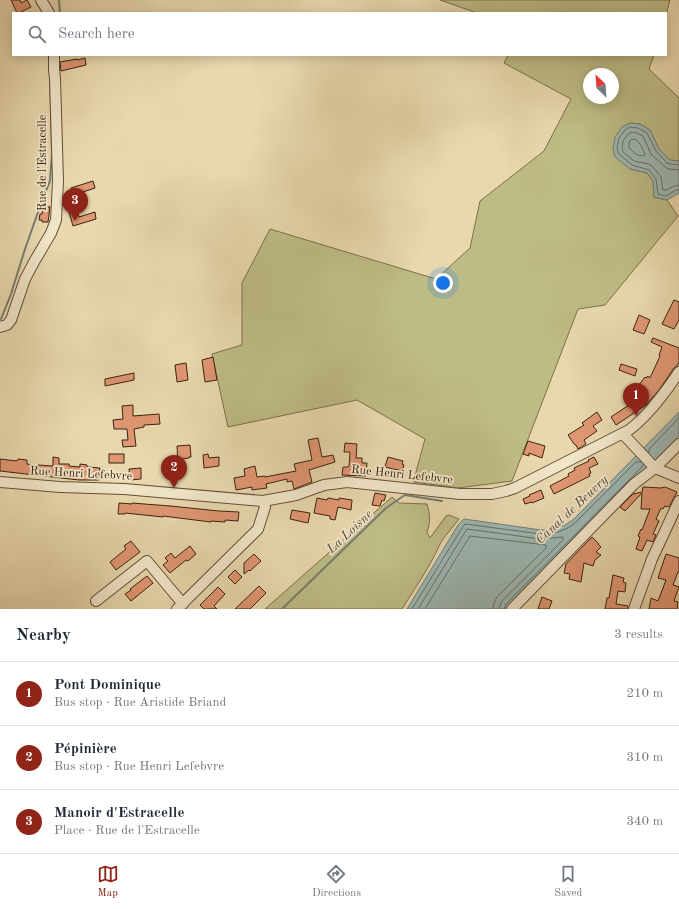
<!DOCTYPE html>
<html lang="en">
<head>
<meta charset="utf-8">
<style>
  body { margin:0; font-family:"Old Standard TT",serif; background:#f6f6f7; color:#1f2937 }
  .compass { position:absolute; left:583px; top:68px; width:36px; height:36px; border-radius:50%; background:#fff; box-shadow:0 2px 10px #0003; rotate:335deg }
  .you { position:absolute; left:443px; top:283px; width:14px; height:14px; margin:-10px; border:3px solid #fff; border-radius:50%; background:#1a73e8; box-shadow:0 0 0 6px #1a73e833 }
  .badge { display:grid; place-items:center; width:26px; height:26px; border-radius:50%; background:#8f2418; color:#fff; font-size:13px; font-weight:700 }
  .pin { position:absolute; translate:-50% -33px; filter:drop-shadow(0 1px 2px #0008) }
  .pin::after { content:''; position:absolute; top:21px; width:14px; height:12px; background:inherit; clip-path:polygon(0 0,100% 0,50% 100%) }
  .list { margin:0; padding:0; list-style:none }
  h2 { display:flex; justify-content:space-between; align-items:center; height:52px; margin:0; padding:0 16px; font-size:17px }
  h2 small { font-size:13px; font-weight:400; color:#747a83 }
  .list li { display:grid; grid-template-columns:26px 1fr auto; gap:12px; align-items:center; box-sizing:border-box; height:64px; padding:0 16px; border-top:1px solid #e0e1e3 }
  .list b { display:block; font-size:15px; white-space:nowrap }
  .list p { margin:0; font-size:13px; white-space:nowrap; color:#747a83 }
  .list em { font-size:13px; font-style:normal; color:#747a83 }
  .icon { flex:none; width:22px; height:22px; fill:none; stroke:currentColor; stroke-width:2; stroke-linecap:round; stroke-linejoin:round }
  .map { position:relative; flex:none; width:679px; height:609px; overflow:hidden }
  .search { position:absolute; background:#fff; box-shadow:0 2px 10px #0003; left:12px; right:12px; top:12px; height:44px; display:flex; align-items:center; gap:10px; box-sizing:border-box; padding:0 14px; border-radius:0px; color:#747a83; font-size:15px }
  .sheet { height:244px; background:#fff }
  nav { display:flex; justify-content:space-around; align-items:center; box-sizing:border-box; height:56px; border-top:1px solid #e0e1e3; background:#fff; font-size:11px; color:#747a83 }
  nav a { display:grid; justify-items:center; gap:2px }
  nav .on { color:#8f2418 }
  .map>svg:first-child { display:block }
  .green { fill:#bebc85; stroke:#7c6f4a; fill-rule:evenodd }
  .water { fill:#9cb8b5; stroke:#757c73 }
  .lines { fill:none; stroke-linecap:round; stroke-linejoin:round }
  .shore { stroke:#6c6d62; stroke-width:1 }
  .stream { stroke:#757c73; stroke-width:2 }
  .building { fill:#e09773; stroke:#3b2210 }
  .minor-casing { stroke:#665038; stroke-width:12 }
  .minor { stroke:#f1e6ca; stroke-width:10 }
  .labels { text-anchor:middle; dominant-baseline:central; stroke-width:3.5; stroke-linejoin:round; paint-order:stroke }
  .street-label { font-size:12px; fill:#3b2210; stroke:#f1e6ca }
  .water-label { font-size:13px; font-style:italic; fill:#534839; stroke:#f1e6ca }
</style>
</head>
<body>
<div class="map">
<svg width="679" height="609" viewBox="0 0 679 609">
  <rect width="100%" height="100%" fill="#e9d8ae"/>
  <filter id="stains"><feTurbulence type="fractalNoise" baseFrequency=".005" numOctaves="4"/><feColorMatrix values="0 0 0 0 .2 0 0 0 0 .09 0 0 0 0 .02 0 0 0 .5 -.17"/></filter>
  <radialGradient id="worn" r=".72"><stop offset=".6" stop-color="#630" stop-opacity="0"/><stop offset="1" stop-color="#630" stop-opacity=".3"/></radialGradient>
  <g class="green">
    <polygon points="440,0 670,0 666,15 666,13 477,13"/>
    <path d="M 508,55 L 654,55 L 649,69 L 679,98 L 679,161 L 670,160 L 659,149 L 650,130 L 640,124 L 630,123 L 630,169 L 647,173 L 653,181 L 654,197 L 667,200 L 678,216 L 605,305 L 578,309 L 512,481 L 458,488 L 414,482 L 416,472 L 425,439 L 357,400 L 228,427 L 212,354 L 242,345 L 242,283 L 270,229 L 436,279 L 470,248 L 480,201 L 544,151 L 571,99 L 504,63 ZM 589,74 L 613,74 L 613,98 L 589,98 Z"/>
    <path d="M 392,497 L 399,503 L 427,504 C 430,515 431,521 427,532 L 430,538 L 446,516 L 449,515 L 459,519 C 454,526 443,538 440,544 C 430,567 415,588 402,609 L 265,609 Z"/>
  </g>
  <g class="water">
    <polygon points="630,123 640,124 650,130 659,149 670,160 679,161 679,193 667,200 654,197 653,181 647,173 630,169 615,157 613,148 615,137 622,127"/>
    <path d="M 679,412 L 679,436 L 507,609 L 407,609 L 458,525 L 464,519 L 541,530 C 554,530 564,527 574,519 Z"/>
  </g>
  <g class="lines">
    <g class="shore">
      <path d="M 632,139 C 640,139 642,148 645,154 L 644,156 L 637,155 L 629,148 L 629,143 Z"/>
      <polyline points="679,165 670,164 667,163 656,151 647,133 638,128 630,127 625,130 619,138 617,148 619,154 632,165 649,170 656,179 658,194 666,196 676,190 679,190"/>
      <polyline points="679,170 668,169 664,166 651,154 643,136 637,133 632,132 628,134 623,141 622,148 623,152 634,161 649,164 653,167 661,177 663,190 666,190 674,186 679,185"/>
      <polyline points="649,453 649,449 679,418"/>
      <path d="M 412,609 L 462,528 L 465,524 L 541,534 C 554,534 566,531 576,522 L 636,462 L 641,462"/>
      <polyline points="418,609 467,529 541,539 563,537 563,540 502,601 500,605 499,609"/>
      <polyline points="425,609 470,536 546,545 546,548 497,597 494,603 493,609"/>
      <polyline points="504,609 506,604 642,467 643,464"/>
    </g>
    <g class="stream">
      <polyline points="59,0 60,13"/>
      <polyline points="1,319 11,294 25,249 43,198 50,181 52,154 50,73"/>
      <polyline points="282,609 386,508 399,499 405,495 442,501"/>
    </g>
  </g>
  <g class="building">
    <polygon points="11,0 20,0 21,3 27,0 31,7 19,13 17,13"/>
    <polygon points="85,58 86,65 61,71 60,62 77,59 77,60"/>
    <polygon points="93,181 95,188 74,195 76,209 79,217 95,212 96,219 73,226 69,212 66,195 73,194 71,188"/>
    <polygon points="43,206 50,207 48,222 42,222 42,220 39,220 40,214 42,214"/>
    <polygon points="674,300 679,302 679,320 674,329 662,324"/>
    <polygon points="639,315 650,320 644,334 633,330"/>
    <polygon points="653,338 679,348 679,362 677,366 674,368 659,390 646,405 616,425 611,417 632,403 640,387 638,386 645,377 646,378 648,376 650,378 660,356 659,355 662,347 651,342"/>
    <polygon points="213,357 217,380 205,382 202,360"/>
    <polygon points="186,363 188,380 177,382 175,365"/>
    <polygon points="621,364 637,369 635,376 619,370"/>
    <polygon points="134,373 134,380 105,386 105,379"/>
    <polygon points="133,405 133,416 159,414 160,424 144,425 144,427 134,429 136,446 123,447 122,440 128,440 127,429 114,429 113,420 123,419 122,406"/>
    <polygon points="597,412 602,420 593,426 597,431 584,440 586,444 578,449 576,445 574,444 568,435 584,425 582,423"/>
    <polygon points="318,438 322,457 333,455 335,462 309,470 312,482 294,489 292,481 287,482 287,479 266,484 267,488 252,490 252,487 236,490 234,478 245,476 244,469 255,466 257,477 265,476 265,477 296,471 294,464 312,460 308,440"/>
    <polygon points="528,441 545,446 542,458 529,453 529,456 523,454"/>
    <polygon points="345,443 357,444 356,458 362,458 362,463 367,463 366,476 342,475 343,467 348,467 349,466 350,452 344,452"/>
    <polygon points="190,445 191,457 189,457 189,458 183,459 178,466 177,446"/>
    <rect x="109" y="454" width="15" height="9"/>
    <polygon points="208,454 209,458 219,457 219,466 204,468 203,455"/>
    <polygon points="53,457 59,458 59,464 69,464 69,466 80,467 80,464 87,465 87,467 100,468 99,480 79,480 0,471 0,459 17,461 18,459 27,460 27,464 38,466 38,465 53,466"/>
    <polygon points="388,457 403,461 402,464 404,465 402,471 385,467"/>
    <polygon points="594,457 598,464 589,468 591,473 589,474 590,476 554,494 550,486 569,476 568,474 575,470 574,468 589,461 588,460"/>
    <polygon points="141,468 141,479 130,480 129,469"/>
    <polygon points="643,487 661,488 665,487 677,492 669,507 665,506 663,509 661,508 656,519 659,521 653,534 656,535 655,537 653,542 647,540 642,551 636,549 640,537 638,536 641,529 642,530 650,509 641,509 642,493 625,511 620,507 633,494 642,492"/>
    <polygon points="541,490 544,498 532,503 532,502 525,504 523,499 530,496 529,495"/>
    <polygon points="375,493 386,495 384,501 382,500 380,506 372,505"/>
    <polygon points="317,498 327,500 328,498 339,500 339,498 352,500 351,510 338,507 335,520 330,519 330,516 314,513"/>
    <polygon points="119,503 132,504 132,503 170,506 219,511 239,512 238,521 225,520 225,522 211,521 211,522 163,516 163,517 125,513 125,514 118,514"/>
    <polygon points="292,510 310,513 308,523 290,519"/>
    <polygon points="592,537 599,544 598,544 601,547 596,552 601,555 595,560 593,566 584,563 581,582 569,579 570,574 564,573 566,564"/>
    <polygon points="131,541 140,552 116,570 110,562 126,549 124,546"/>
    <polygon points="190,546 196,554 188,561 186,560 170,573 163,565 168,561 165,558 171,553 175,558"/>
    <polygon points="254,554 261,561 250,571 249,570 244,574 244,563"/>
    <polygon points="666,554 679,558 679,572 678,572 673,585 679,587 674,601 678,602 677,609 649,609 651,598 658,601 666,580 658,578"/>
    <polygon points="235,570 242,577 235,584 228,577"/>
    <polygon points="613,575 624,578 623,582 626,583 625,592 618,591 616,604 628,606 628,609 605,609 607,598 609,598"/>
    <polygon points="147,576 153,583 131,601 125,594 131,590 130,589"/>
    <polygon points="259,586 266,593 250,609 235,609"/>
    <polygon points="218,587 225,594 214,606 217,609 204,609 200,605"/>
    <polygon points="542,597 552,601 549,609 538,609"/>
  </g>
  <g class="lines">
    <g class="minor-casing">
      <g id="minor">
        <polyline points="41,0 49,13"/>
        <polyline points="0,327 7,325 11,320 25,279 34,262 51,233 56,220 58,181 55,78 54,70 54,55"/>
        <polyline points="623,434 655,468 679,478"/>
        <path d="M 0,482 L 60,487 L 124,489 L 263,501 L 296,495 L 324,485 L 347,482 L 460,494 L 492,494 L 506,491 L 515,488 L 629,430 C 649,415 665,393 679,372"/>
        <polyline points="96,601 147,561 183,604"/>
        <polyline points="177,609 258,529 265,507 263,501"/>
        <polyline points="512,609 634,484 655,468 679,444"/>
        <polyline points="634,609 652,559 679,501"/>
      </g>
    </g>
    <use href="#minor" class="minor"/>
  </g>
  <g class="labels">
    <g class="street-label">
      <text transform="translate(43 163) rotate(-90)">Rue de l'Estracelle</text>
      <text transform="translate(81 474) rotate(3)">Rue Henri Lefebvre</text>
      <text transform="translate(402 475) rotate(6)">Rue Henri Lefebvre</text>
    </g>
    <g class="water-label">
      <text transform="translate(572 510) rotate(-43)">Canal de Beuvry</text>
      <text transform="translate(350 532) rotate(-43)">La Loisne</text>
    </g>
  </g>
  <rect width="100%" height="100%" filter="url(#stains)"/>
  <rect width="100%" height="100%" fill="url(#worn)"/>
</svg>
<svg class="compass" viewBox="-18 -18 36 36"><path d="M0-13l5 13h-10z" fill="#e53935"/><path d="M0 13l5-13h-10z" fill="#747a83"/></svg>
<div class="you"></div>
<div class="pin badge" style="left:636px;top:416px">1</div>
<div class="pin badge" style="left:174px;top:488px">2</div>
<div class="pin badge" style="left:75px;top:221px">3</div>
<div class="search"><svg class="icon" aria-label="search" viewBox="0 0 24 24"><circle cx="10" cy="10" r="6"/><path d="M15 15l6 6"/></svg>Search here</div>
</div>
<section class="sheet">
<h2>Nearby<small>3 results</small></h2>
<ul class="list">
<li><span class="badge">1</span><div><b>Pont Dominique</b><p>Bus stop · Rue Aristide Briand</p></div><em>210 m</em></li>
<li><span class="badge">2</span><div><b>Pépinière</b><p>Bus stop · Rue Henri Lefebvre</p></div><em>310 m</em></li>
<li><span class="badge">3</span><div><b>Manoir d'Estracelle</b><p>Place · Rue de l'Estracelle</p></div><em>340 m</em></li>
</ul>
</section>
<nav>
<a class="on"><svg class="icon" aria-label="map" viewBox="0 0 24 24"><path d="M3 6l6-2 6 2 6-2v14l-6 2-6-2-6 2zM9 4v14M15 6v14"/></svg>Map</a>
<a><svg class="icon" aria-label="directions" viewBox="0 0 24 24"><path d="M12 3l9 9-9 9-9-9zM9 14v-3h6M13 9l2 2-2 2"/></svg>Directions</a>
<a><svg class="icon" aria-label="saved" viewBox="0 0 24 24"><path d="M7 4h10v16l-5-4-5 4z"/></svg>Saved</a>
</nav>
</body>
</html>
